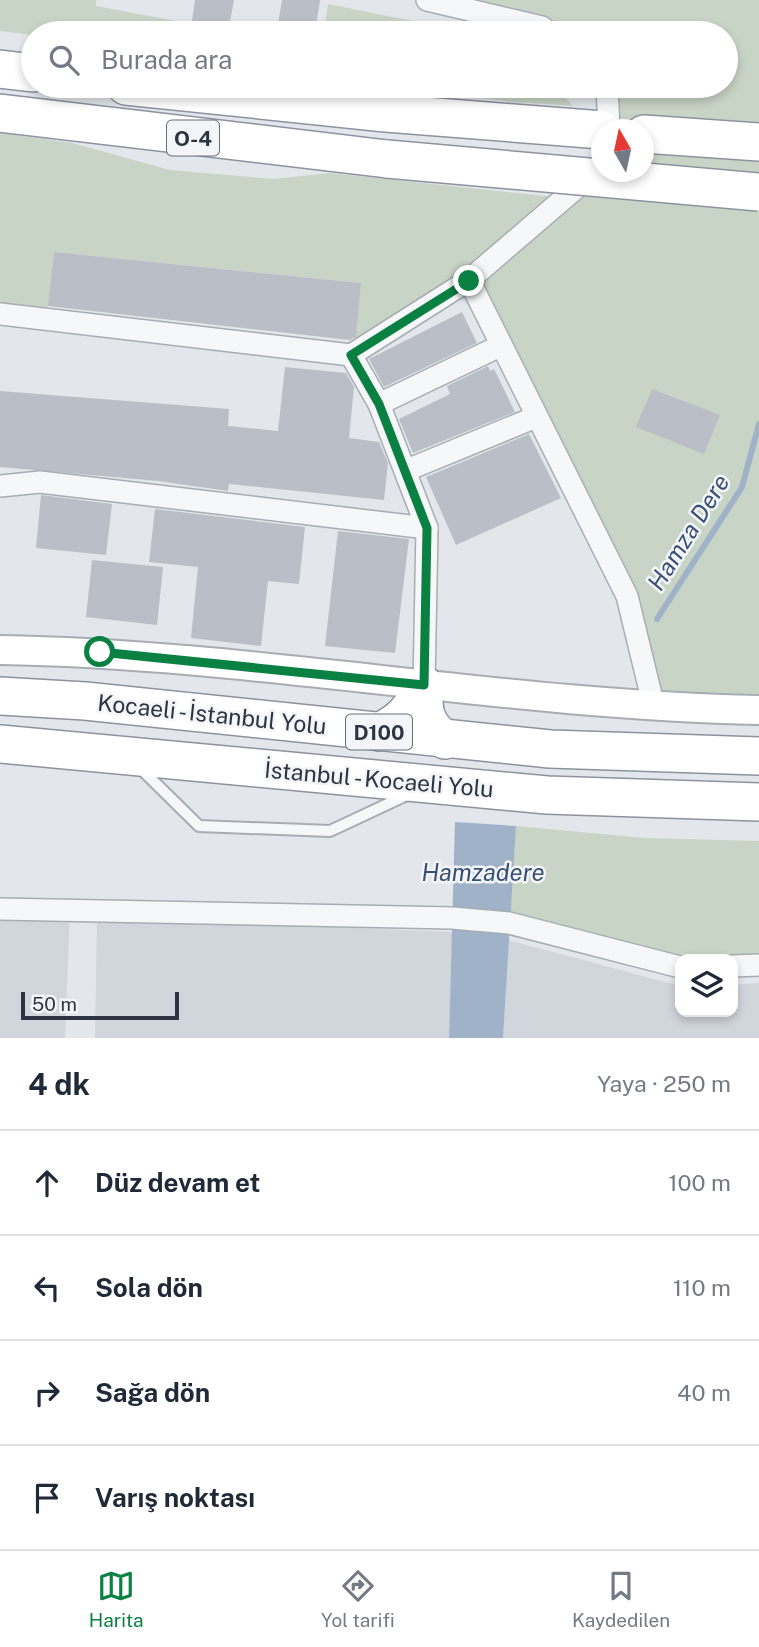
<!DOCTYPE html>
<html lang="tr">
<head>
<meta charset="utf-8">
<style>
  body { margin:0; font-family:"Public Sans",sans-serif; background:#f6f6f7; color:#1f2937 }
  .controls { position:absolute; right:21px; bottom:21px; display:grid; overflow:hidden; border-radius:14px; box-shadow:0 4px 10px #0003 }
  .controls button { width:63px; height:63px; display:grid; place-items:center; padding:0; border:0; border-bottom:2px solid #e0e1e3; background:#fff; color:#1f2937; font:35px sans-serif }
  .compass { position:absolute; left:591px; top:119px; width:63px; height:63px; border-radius:50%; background:#fff; box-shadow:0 4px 10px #0003; rotate:351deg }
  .scale { position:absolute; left:21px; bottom:18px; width:158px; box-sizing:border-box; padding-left:7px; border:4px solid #2c3342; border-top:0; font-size:19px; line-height:24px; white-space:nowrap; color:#2c3342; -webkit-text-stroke:5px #f3f5f8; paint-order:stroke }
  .stop { position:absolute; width:21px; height:21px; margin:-16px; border:5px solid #0b8043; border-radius:50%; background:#fff }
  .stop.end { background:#0b8043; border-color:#fff; box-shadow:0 2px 7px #0008 }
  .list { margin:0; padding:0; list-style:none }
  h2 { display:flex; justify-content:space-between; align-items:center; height:91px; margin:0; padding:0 28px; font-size:30px }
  h2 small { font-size:23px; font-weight:400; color:#747a83 }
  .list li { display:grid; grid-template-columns:46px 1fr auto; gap:21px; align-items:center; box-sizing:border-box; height:105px; padding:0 28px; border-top:2px solid #e0e1e3 }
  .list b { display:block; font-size:26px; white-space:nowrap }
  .list em { font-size:23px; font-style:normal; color:#747a83 }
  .icon { flex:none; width:38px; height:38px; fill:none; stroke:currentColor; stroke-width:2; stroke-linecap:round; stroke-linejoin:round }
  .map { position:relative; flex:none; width:759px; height:1038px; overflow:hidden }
  .search { position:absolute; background:#fff; box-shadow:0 4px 10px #0003; left:21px; right:21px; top:21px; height:77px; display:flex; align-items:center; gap:18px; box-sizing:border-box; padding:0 24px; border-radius:38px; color:#747a83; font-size:26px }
  .sheet { height:511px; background:#fff }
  nav { display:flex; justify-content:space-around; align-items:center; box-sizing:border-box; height:98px; border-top:2px solid #e0e1e3; background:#fff; font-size:19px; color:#747a83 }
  nav a { display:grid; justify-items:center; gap:4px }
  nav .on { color:#0b8043 }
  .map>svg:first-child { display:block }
  .built { fill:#d1d5dc }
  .green { fill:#c8d4c5 }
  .water { fill:#a0b2c8 }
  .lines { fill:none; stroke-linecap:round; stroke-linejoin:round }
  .stream { stroke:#a0b2c8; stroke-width:6 }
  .building { fill:#babfc7 }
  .lane-casing { stroke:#a8adb4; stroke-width:14 }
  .street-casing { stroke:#a8adb4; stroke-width:24 }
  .secondary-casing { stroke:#a8adb4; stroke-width:32 }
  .highway-casing { stroke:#8b93a0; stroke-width:40 }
  .lane { stroke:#f6f7f9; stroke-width:10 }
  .street { stroke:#f6f7f9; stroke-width:21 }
  .secondary { stroke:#fff; stroke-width:28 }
  .highway { stroke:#fff; stroke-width:37 }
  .highway-bridge-casing { stroke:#8b93a0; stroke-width:40; stroke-linecap:butt }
  .highway-bridge { stroke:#fff; stroke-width:37 }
  .route { stroke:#0b8043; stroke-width:9 }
  .labels { text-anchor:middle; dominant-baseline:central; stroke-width:5; stroke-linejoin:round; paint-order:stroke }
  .shield { fill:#f3f5f8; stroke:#686d79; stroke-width:2 }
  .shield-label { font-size:21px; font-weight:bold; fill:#2c3342 }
  .street-label { font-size:23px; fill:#2c3342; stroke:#f3f5f8 }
  .water-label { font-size:24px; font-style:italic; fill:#385074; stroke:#f3f5f8 }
</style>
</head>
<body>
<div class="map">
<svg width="759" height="1038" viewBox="0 0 759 1038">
  <rect width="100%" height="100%" fill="#e3e6ea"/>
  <g class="built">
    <polygon points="0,909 70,911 65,1038 0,1038"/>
    <polygon points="97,917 452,932 449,1038 95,1038"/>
    <polygon points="508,940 680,986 680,1012 733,1012 733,985 759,983 759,1038 503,1038"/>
  </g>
  <g class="green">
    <polygon points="0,0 96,0 96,6 240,33 33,35 0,31"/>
    <polygon points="427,0 759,0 759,710 654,707 627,596 469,280 601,166 644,172 644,130 609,129 607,86 726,86 726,33 549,33"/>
    <polygon points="328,4 472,33 324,33"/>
    <polygon points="401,86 555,86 573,106 512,102"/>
    <polygon points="0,133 72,143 170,170 274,179 330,173 555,197 466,270 355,340 361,283 54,252 47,319 0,314"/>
    <polygon points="516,826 644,838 759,841 759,956 681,959 509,923"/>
  </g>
  <polygon class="water" points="455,822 516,826 503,1038 449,1038"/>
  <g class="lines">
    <polyline class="stream" points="657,619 742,487 759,424"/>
  </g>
  <g class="building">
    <polygon points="195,0 234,0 229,27 192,21"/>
    <polygon points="282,0 320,0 315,33 277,30"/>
    <polygon points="54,252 361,283 356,337 350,340 48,306"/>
    <polygon points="462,312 477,343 384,387 369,359"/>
    <polygon points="488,366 490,371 494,369 515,412 413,453 399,419 450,394 447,386"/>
    <polygon points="285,367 346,373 354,387 349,438 379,442 388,463 384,500 229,484 228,491 158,481 0,467 0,391 229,409 228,426 278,431"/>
    <polygon points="652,389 720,415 704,454 636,427"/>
    <polygon points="529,434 561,498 456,545 426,477"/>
    <polygon points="41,495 112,504 106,555 36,548"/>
    <polygon points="155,509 305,527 299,584 268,581 261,646 191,638 198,567 149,562"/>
    <polygon points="338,531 409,539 395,653 325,646"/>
    <polygon points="92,560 163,567 157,625 86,617"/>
  </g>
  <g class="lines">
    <g class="lane-casing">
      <polyline id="lane" points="139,767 199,826 330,831 409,794"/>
    </g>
    <g class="street-casing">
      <g id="street">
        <polyline points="427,0 542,27 549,33"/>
        <polyline points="607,86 609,130"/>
        <polyline points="469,280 589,177"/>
        <polyline points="0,314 351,355"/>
        <polyline points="379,404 500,346"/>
        <polyline points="407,470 536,417"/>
        <polyline points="0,486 40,482 427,528"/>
        <polyline points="424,685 427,528 379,404 351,355 469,280 627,596 654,707"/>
        <polyline points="0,909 452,918 509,923 680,967"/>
        <polyline points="733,966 759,965"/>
      </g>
    </g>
    <g class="secondary-casing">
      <path id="secondary" d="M 0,650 C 254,654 505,705 759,710"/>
    </g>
    <g class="highway-casing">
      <g id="highway">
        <polyline points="0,69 33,73"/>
        <polyline points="126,86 386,113 602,130"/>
        <polyline points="0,113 387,159"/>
        <polyline points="644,134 759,142"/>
        <polyline points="0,696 85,701 550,749 759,756"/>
        <path d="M 379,732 C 403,721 412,708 424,685 C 423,711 424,723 445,740"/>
        <polyline points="0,744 547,795 759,802"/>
      </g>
    </g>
    <use href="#lane" class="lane"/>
    <use href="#street" class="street"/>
    <use href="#secondary" class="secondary"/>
    <use href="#highway" class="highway"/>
    <g class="highway-bridge-casing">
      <polyline id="highway-bridge" points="387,159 759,192"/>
    </g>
    <use href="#highway-bridge" class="highway-bridge"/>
  </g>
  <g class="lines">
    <polyline class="route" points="100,652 424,685 427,528 379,404 351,355 469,281"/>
  </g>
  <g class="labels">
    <g class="shield">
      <rect x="167" y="120.5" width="52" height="35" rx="5"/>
      <rect x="346" y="714.5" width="66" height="35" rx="5"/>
    </g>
    <g class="shield-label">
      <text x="193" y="138">O-4</text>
      <text x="379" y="732">D100</text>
    </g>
    <g class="street-label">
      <text transform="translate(212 714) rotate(6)">Kocaeli - İstanbul Yolu</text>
      <text transform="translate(379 779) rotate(5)">İstanbul - Kocaeli Yolu</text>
    </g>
    <g class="water-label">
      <text transform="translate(688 532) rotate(-58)">Hamza Dere</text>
      <text x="483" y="872">Hamzadere</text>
    </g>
  </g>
</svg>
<div class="controls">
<button><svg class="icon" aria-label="layers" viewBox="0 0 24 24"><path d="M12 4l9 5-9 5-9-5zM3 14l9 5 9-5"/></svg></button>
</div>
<svg class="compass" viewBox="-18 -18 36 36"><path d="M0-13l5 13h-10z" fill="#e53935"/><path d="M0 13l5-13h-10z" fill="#747a83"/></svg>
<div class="scale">50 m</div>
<div class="stop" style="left:100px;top:652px"></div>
<div class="stop end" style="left:469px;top:281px"></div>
<div class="search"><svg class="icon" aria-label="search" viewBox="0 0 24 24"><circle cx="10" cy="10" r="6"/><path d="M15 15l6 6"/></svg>Burada ara</div>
</div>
<section class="sheet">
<h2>4 dk<small>Yaya · 250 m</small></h2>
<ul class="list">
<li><svg class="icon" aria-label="ahead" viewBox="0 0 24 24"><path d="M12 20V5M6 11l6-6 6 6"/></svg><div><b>Düz devam et</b></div><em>100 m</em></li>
<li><svg class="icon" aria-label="left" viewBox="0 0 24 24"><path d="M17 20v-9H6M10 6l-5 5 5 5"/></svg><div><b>Sola dön</b></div><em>110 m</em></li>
<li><svg class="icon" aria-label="right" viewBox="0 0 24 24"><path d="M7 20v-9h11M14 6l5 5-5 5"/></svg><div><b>Sağa dön</b></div><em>40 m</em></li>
<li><svg class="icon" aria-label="arrive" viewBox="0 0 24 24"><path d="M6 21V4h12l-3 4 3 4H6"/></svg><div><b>Varış noktası</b></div></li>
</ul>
</section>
<nav>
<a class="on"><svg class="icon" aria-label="map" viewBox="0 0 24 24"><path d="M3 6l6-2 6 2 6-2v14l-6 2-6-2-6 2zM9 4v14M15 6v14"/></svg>Harita</a>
<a><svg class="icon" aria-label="directions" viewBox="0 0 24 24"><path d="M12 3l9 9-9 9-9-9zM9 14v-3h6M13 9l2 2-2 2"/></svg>Yol tarifi</a>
<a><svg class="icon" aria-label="saved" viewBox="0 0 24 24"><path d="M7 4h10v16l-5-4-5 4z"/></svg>Kaydedilen</a>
</nav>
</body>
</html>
